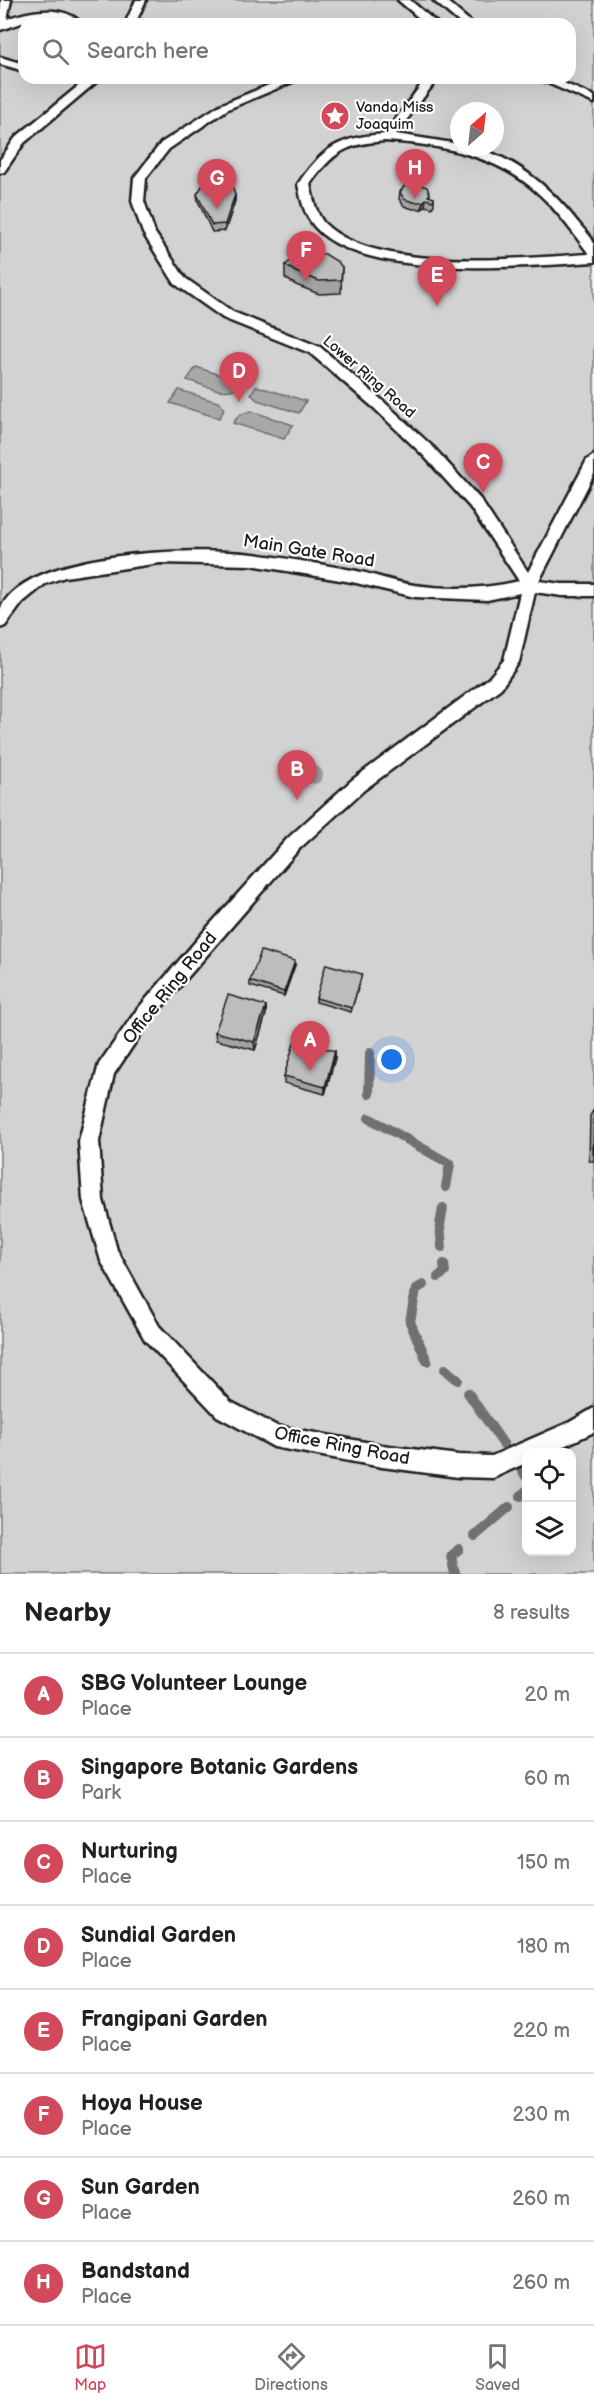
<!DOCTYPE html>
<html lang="en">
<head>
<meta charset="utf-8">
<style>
  body { margin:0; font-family:"Balsamiq Sans",sans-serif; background:#f2f2f2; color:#202124 }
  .controls { position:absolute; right:18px; bottom:18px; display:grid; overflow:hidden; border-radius:12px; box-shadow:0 6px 24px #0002 }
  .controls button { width:54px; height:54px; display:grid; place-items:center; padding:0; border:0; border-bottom:2px solid #e0e0e0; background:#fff; color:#202124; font:30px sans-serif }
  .compass { position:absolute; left:450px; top:102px; width:54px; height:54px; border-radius:50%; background:#fff; box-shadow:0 6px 24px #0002; rotate:28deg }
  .you { position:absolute; left:392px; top:1060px; width:21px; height:21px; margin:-15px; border:4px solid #fff; border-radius:50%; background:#1a73e8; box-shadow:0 0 0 9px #1a73e833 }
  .badge { display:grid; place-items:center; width:39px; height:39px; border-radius:50%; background:#d1495b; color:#fff; font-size:20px; font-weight:700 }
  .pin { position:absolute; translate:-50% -50px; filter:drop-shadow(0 2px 3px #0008) }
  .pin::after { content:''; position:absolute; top:32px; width:21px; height:18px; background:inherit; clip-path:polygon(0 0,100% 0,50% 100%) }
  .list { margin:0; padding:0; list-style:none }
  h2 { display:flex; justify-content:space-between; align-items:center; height:78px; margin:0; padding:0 24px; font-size:26px }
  h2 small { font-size:20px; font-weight:400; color:#757577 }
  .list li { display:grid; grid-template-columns:39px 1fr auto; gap:18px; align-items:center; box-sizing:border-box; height:84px; padding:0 24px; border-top:2px solid #e0e0e0 }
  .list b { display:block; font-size:22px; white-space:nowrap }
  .list p { margin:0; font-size:20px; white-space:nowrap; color:#757577 }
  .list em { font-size:20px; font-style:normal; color:#757577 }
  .icon { flex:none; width:33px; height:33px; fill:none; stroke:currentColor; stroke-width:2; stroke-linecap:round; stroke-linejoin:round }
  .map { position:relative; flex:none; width:594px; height:1574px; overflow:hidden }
  .search { position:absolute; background:#fff; box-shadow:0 6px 24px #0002; left:18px; right:18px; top:18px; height:66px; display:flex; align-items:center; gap:15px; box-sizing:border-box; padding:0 21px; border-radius:18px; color:#757577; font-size:22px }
  .sheet { height:750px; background:#fff }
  nav { display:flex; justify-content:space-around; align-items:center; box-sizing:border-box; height:84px; border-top:2px solid #e0e0e0; background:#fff; font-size:16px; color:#757577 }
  nav a { display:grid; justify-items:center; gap:3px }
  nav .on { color:#d1495b }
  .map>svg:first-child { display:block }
  .green { fill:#d2d2d2; stroke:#777; stroke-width:1.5; fill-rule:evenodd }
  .water { fill:#a8a8a8; stroke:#707070; stroke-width:1.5 }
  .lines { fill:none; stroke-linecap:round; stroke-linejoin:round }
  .stream { stroke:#707070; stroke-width:10 }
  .service-casing { stroke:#1c1c1c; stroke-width:5 }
  .service { fill:#fff; fill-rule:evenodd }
  .tree { fill:#a0a0a0 }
  .wall { fill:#a3a3a3; stroke:#1c1c1c; stroke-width:1.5 }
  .shaded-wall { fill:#848484; stroke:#1c1c1c; stroke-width:1.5 }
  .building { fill:#bdbdbd; stroke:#1c1c1c; stroke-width:1.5 }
  .labels { text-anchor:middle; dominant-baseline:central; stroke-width:4.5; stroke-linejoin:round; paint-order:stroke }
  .far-poi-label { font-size:15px; fill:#1c1c1c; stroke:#fff; text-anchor:start }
  .far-street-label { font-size:15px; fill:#1c1c1c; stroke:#fff }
  .street-label { font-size:18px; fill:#1c1c1c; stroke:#fff }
</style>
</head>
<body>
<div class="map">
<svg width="594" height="1574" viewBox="0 0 594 1574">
  <rect width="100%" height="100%" fill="#f2f2f2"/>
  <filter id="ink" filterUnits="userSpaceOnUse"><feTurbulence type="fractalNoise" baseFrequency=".0167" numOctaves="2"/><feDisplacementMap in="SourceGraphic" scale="12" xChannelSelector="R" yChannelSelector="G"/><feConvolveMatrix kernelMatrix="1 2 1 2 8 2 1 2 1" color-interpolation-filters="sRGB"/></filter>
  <g filter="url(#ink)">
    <path class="green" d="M 0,0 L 594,0 L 594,1574 L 0,1574 ZM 24,24 L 570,24 L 570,78 L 24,78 ZM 459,111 L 495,111 L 495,147 L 459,147 ZM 526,1452 L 572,1452 L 572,1552 L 526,1552 Z"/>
    <g class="water">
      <path d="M 196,367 L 242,382 C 230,400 205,385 187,380 Z"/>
      <polygon points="256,386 306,401 299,413 257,400 251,394"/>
      <polygon points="179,390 220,403 224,410 219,418 170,403"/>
      <polygon points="251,411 293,425 284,439 233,423 239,415"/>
    </g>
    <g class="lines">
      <g class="stream">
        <polyline points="369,1094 370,1053"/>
        <polyline points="369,1118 450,1164 446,1187"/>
        <polyline points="442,1247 440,1225 443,1208"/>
        <polyline points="438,1277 445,1272 444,1264"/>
        <polyline points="423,1285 416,1289 410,1322 427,1361"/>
        <polyline points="445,1369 458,1380"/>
        <polyline points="468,1393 504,1445"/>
        <polyline points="521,1468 526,1476"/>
        <polyline points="521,1496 526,1491"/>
        <polyline points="475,1536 509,1507"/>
        <polyline points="455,1574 451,1556 459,1549"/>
      </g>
      <g class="service-casing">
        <g id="service">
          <path d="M 1,0 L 11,0 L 7,19 C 27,11 60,5 78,20 L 73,23 C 35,13 34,20 0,30 Z"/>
          <polygon points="136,0 146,0 135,24 125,24"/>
          <polygon points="398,0 410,0 438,24 426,24"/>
          <polygon points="433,0 445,0 473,24 461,24"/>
          <polygon points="0,57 24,64 24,71 0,64"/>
          <polygon points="88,78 101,78 24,143 4,172 0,173 0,160 16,137"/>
          <path d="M 286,78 L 302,78 L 228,109 L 169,149 L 146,178 L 144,201 L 155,233 L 185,278 L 233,312 L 320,347 L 384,402 L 434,448 L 480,499 L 528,572 L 587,460 L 594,455 L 594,474 L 539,581 L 562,584 L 594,584 L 594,596 L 562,596 L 535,592 L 519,662 L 501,688 L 364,790 L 300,848 L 148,1023 L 114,1074 L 99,1141 L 103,1200 L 117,1250 L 159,1326 L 231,1402 L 277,1426 L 382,1445 L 458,1455 L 492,1456 L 570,1422 L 594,1408 L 594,1432 L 551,1452 L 526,1452 L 526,1463 L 493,1478 L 458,1477 L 382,1467 L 274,1447 L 217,1416 L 145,1340 L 101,1261 L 83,1200 L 79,1141 L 99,1064 L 136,1011 L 208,927 L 288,838 L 352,780 L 489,678 L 504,660 L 520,593 L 487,600 L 415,597 L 352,582 L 251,565 L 160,563 L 65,577 L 45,584 L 23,602 L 5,626 L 0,628 C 0,623 0,615 0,610 C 25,549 197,547 253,554 C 286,558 319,564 352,570 C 373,574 393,582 414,585 C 449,590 485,589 519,581 L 470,507 L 424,456 L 374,408 L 310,353 L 223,318 L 175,284 L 143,233 L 132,201 L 134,178 L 161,143 L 220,105 Z"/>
          <path d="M 426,78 L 438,78 L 396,134 L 459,144 L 459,147 C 507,147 553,190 580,225 C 584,230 592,237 594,244 C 594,249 594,257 594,262 C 526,266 362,282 314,226 C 304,214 301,199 298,184 C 323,147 340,137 385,134 ZM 384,141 C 438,144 498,155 539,194 C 558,211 573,233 589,254 C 522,258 374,274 324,223 C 315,212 313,197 310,184 C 333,152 346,144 384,141 Z"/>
          <polygon points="536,78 552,78 594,96 594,103"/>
        </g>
      </g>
      <use href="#service" class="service"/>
    </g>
    <circle class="tree" cx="314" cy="775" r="9"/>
    <g class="wall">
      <polygon points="400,192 430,194 429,197 434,198 434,205 432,208 425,206 422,209 413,209 404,206 399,199"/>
      <polygon points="197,194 235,195 235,201 225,231 212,232 198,201"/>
      <polygon points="285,265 342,267 341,293 319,294 296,285 285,278"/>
      <polygon points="295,965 284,996 250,986 250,981"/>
      <polygon points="362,974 351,1012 316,1002 316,998"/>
      <polygon points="266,1006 266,1014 255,1050 216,1040 215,1032"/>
      <polygon points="335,1051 335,1058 325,1094 284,1083 284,1076"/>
      <polygon points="594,1109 594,1161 589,1161 590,1116"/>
    </g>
    <g class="shaded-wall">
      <polygon points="235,195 235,201 225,231 225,224"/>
      <polygon points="426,199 425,206 422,209 423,202"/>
      <polygon points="295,961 295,965 284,996 284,992"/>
      <polygon points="266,1006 266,1014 255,1050 254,1042"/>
      <polygon points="335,1051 335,1058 325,1094 325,1087"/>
    </g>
    <g class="building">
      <polygon points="229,174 235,195 230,209 225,224 212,225 197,194 209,175"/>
      <polygon points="415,183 427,187 430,194 428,196 434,198 433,201 426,199 423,202 413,202 404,199 400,192 405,185"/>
      <polygon points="301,254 325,254 338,262 342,267 341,280 319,281 296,272 285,265"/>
      <polygon points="261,951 295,961 284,992 250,981"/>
      <polygon points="326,964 362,974 352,1008 316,998"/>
      <polygon points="228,995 266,1006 254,1042 215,1032"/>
      <polygon points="295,1040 335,1051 325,1087 284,1076"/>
      <polygon points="594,1109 594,1154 593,1154"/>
    </g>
  </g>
  <defs>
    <g id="sight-disc" transform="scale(1.5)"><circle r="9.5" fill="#d1495b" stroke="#fff"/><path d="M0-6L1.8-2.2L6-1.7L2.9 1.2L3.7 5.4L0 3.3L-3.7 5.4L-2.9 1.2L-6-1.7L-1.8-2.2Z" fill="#fff"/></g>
  </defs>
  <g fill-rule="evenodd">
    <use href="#sight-disc" x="335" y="116"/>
  </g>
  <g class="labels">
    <g class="far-poi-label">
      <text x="356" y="107">Vanda Miss<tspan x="356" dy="17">Joaquim</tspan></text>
    </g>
    <g class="far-street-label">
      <text transform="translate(369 377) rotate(41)">Lower Ring Road</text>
    </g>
    <g class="street-label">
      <text transform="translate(309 551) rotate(9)">Main Gate Road</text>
      <text transform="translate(170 988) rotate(-51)">Office Ring Road</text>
      <text transform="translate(342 1446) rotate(11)">Office Ring Road</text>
    </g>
  </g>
</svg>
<div class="controls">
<button><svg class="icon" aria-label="locate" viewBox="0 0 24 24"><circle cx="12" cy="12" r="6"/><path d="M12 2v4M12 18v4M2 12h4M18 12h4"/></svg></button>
<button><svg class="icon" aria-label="layers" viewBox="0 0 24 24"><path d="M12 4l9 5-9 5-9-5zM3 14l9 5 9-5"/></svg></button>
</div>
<svg class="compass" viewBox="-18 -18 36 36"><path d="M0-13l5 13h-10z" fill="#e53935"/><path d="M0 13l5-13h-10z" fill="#757577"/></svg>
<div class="you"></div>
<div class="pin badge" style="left:310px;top:1071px">A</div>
<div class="pin badge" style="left:297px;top:800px">B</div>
<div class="pin badge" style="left:483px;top:493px">C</div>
<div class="pin badge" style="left:239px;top:402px">D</div>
<div class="pin badge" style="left:437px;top:306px">E</div>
<div class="pin badge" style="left:306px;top:281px">F</div>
<div class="pin badge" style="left:217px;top:209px">G</div>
<div class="pin badge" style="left:415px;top:199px">H</div>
<div class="search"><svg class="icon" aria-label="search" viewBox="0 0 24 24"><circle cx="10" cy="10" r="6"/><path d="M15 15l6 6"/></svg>Search here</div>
</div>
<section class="sheet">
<h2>Nearby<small>8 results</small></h2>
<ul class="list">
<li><span class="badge">A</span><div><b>SBG Volunteer Lounge</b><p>Place</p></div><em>20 m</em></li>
<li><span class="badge">B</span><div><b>Singapore Botanic Gardens</b><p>Park</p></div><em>60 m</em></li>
<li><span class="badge">C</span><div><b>Nurturing</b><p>Place</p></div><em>150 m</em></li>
<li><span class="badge">D</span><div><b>Sundial Garden</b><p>Place</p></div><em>180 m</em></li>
<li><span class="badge">E</span><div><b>Frangipani Garden</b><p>Place</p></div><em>220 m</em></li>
<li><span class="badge">F</span><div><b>Hoya House</b><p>Place</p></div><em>230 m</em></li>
<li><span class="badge">G</span><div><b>Sun Garden</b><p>Place</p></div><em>260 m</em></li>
<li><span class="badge">H</span><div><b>Bandstand</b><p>Place</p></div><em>260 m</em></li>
</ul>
</section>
<nav>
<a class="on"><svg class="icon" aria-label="map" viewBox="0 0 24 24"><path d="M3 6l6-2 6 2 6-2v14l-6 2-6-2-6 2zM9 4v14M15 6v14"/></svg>Map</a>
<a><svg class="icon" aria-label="directions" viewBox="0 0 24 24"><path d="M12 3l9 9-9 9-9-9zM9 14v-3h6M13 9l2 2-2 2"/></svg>Directions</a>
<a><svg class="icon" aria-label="saved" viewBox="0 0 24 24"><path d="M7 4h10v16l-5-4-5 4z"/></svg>Saved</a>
</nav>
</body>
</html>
